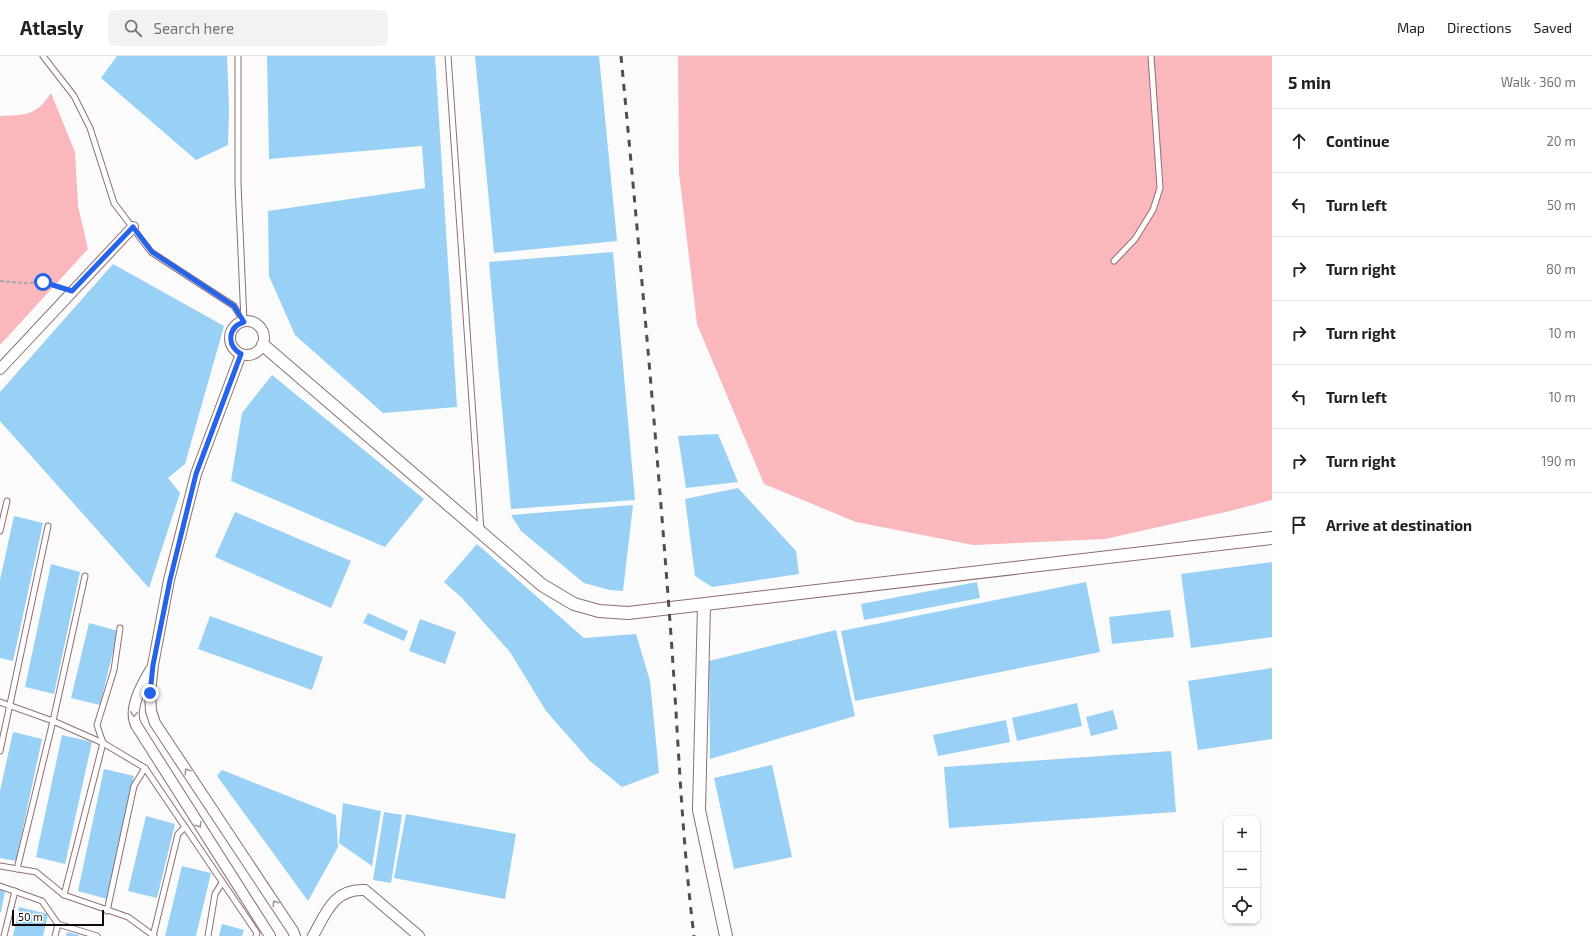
<!DOCTYPE html>
<html lang="en">
<head>
<meta charset="utf-8">
<style>
  body { margin:0; font-family:"Exo 2",sans-serif; background:#f2f2f2; color:#202124 }
  .controls { position:absolute; right:12px; bottom:12px; display:grid; overflow:hidden; border-radius:8px; box-shadow:0 1px 3px #0004 }
  .controls button { width:36px; height:36px; display:grid; place-items:center; padding:0; border:0; border-bottom:1px solid #e0e0e0; background:#fff; color:#202124; font:20px sans-serif }
  .scale { position:absolute; left:12px; bottom:10px; width:92px; box-sizing:border-box; padding-left:4px; border:2px solid #140809; border-top:0; font-size:11px; line-height:14px; white-space:nowrap; color:#140809; -webkit-text-stroke:3px #fff; paint-order:stroke }
  .stop { position:absolute; width:12px; height:12px; margin:-9px; border:3px solid #2563eb; border-radius:50%; background:#fff }
  .stop.end { background:#2563eb; border-color:#fff; box-shadow:0 1px 4px #0008 }
  .list { margin:0; padding:0; list-style:none }
  h2 { display:flex; justify-content:space-between; align-items:center; height:52px; margin:0; padding:0 16px; font-size:17px }
  h2 small { font-size:13px; font-weight:400; color:#757577 }
  .list li { display:grid; grid-template-columns:26px 1fr auto; gap:12px; align-items:center; box-sizing:border-box; height:64px; padding:0 16px; border-top:1px solid #e0e0e0 }
  .list b { display:block; font-size:15px; white-space:nowrap }
  .list em { font-size:13px; font-style:normal; color:#757577 }
  .icon { flex:none; width:22px; height:22px; fill:none; stroke:currentColor; stroke-width:2; stroke-linecap:round; stroke-linejoin:round }
  .map { position:relative; flex:none; width:1272px; height:880px; overflow:hidden }
  header { display:flex; align-items:center; gap:24px; box-sizing:border-box; height:56px; padding:0 20px; background:#fff; border-bottom:1px solid #e0e0e0 }
  header strong { font-size:19px }
  nav { display:flex; gap:22px; margin-inline-start:auto; font-size:14px }
  .search { width:280px; height:36px; background:#f2f2f2; display:flex; align-items:center; gap:10px; box-sizing:border-box; padding:0 14px; border-radius:8px; color:#757577; font-size:15px }
  main { display:flex }
  aside { flex:1; background:#fff }
  .map>svg:first-child { display:block }
  .forest { fill:#fab7bc }
  .building { fill:#99d0f5 }
  .lines { fill:none; stroke-linecap:round; stroke-linejoin:round }
  .service-casing { stroke:#906e70; stroke-width:7 }
  .minor-casing { stroke:#906e70; stroke-width:12 }
  .tertiary-casing { stroke:#906e70; stroke-width:14 }
  .path { stroke:#aba7a7; stroke-width:2; stroke-dasharray:4 2; stroke-linecap:butt }
  .service { stroke:#fff; stroke-width:5 }
  .minor { stroke:#fff; stroke-width:10 }
  .tertiary { stroke:#fff; stroke-width:12 }
  .rail { stroke:#554d4d; stroke-width:3; stroke-dasharray:7 7; stroke-linecap:butt }
  .oneway { stroke:#a19c9d }
  .route { stroke:#2563eb; stroke-width:5 }
</style>
</head>
<body>
<header>
<strong>Atlasly</strong>
<div class="search"><svg class="icon" aria-label="search" viewBox="0 0 24 24"><circle cx="10" cy="10" r="6"/><path d="M15 15l6 6"/></svg>Search here</div>
<nav><a>Map</a><a>Directions</a><a>Saved</a></nav>
</header>
<main>
<div class="map">
<svg width="1272" height="880" viewBox="0 0 1272 880">
  <rect width="100%" height="100%" fill="#fbfbfb"/>
  <g class="forest">
    <polygon points="678,0 1272,0 1272,444 1230,455 1105,483 973,489 856,466 764,428 697,268 679,117"/>
    <path d="M 51,37 L 75,96 L 78,150 L 88,193 L 0,289 L 0,60 C 26,59 36,60 51,37 Z"/>
  </g>
  <g class="building">
    <polygon points="117,0 227,0 229,53 228,89 196,104 101,22"/>
    <polygon points="267,0 435,0 457,351 383,357 295,279 269,220 268,155 425,132 422,90 269,103"/>
    <polygon points="475,0 599,0 617,185 494,197"/>
    <polygon points="613,196 635,444 511,453 489,206"/>
    <polygon points="113,208 224,270 185,408 168,422 180,437 149,532 0,365 0,336"/>
    <polygon points="272,319 424,443 385,491 231,425 242,357"/>
    <polygon points="718,378 738,426 686,432 678,380"/>
    <polygon points="738,432 796,495 799,518 712,531 695,520 685,443"/>
    <polygon points="633,449 623,535 610,534 584,527 521,475 511,459"/>
    <polygon points="235,456 351,505 331,552 215,501"/>
    <polygon points="14,460 43,467 13,605 0,602 0,524"/>
    <polygon points="477,488 584,582 636,578 650,625 659,717 622,731 590,705 546,655 510,596 462,542 444,526"/>
    <polygon points="1272,506 1272,581 1191,592 1181,518"/>
    <polygon points="51,508 80,516 54,638 25,631"/>
    <polygon points="977,526 980,542 864,564 861,548"/>
    <polygon points="1086,526 1100,596 855,645 841,575"/>
    <polygon points="1170,554 1174,581 1112,588 1109,561"/>
    <polygon points="368,557 408,575 404,585 363,567"/>
    <polygon points="210,560 323,601 312,634 198,593"/>
    <polygon points="420,563 456,576 445,608 409,595"/>
    <polygon points="89,567 118,575 100,649 71,642"/>
    <polygon points="836,574 855,660 710,703 709,605"/>
    <polygon points="1272,612 1272,683 1198,694 1188,625"/>
    <polygon points="1077,647 1082,670 1017,685 1012,662"/>
    <polygon points="1113,654 1118,673 1091,680 1086,661"/>
    <polygon points="1006,664 1010,686 938,700 933,679"/>
    <polygon points="13,676 42,683 16,805 0,802 0,735"/>
    <polygon points="62,679 92,686 65,808 36,801"/>
    <polygon points="1171,695 1176,756 949,772 944,711"/>
    <polygon points="772,709 792,801 734,813 714,722"/>
    <polygon points="104,713 134,720 107,843 78,835"/>
    <polygon points="222,714 336,759 338,791 308,845 217,720"/>
    <polygon points="343,747 381,755 372,810 339,787"/>
    <polygon points="384,756 402,759 391,827 373,824"/>
    <polygon points="406,758 516,778 505,843 394,822"/>
    <polygon points="146,760 175,768 157,842 128,835"/>
    <polygon points="182,810 211,817 196,880 165,880"/>
    <polygon points="0,834 5,835 1,856 0,856"/>
    <polygon points="19,851 48,858 43,880 13,880"/>
    <polygon points="222,868 244,874 242,880 219,880"/>
    <polygon points="67,876 79,879 79,880 66,880"/>
  </g>
  <g class="lines">
    <g class="service-casing">
      <g id="service">
        <polyline points="43,0 74,40 90,72 114,147 151,196 234,250 244,266"/>
        <polyline points="238,0 238,128 244,265"/>
        <polyline points="448,0 481,475"/>
        <polyline points="1114,205 1135,183 1153,154 1160,132 1151,0"/>
        <polyline points="0,475 7,445"/>
        <polyline points="0,646 53,665 103,687 145,712 257,877 256,880"/>
        <polyline points="0,695 48,470"/>
        <polyline points="0,810 36,816 64,839 128,861 154,880"/>
        <polyline points="17,813 53,665 85,520"/>
        <polyline points="0,830 42,845 58,868 97,880"/>
        <polyline points="64,839 103,687 97,669 114,614 120,572"/>
        <polyline points="107,855 134,730 145,712"/>
        <polyline points="4,880 15,835"/>
        <polyline points="55,880 58,868"/>
        <polyline points="153,880 178,778 185,771"/>
        <polyline points="208,880 215,838 222,827"/>
      </g>
    </g>
    <g class="minor-casing">
      <g id="minor">
        <circle cx="247" cy="282" r="17"/>
        <polyline points="241,298 196,418 169,524 153,609 150,637 151,655 155,667 293,875 295,880"/>
        <polyline points="0,313 133,171"/>
        <path d="M 151,613 C 142,628 128,653 136,669 L 270,880"/>
        <path d="M 313,880 C 326,857 334,832 365,834 L 419,880"/>
      </g>
    </g>
    <g class="tertiary-casing">
      <g id="tertiary">
        <polyline points="263,289 542,529 574,548 599,555 628,557 1272,482"/>
        <polyline points="704,549 699,754 726,880"/>
      </g>
    </g>
    <polyline class="path" points="0,225 24,227 43,226 62,232"/>
    <use href="#service" class="service"/>
    <use href="#minor" class="minor"/>
    <use href="#tertiary" class="tertiary"/>
    <path class="rail" d="M 621,0 C 639,189 656,377 670,566 C 678,671 681,776 694,880"/>
  </g>
  <defs><path id="oneway-chevron" d="M-2-3.5L2.5 0L-2 3.5" fill="none" stroke-width="1.6" stroke-linecap="round" stroke-linejoin="round"/></defs>
  <g class="oneway">
    <use href="#oneway-chevron" transform="translate(134 658) rotate(94)"/>
    <use href="#oneway-chevron" transform="translate(187 715) rotate(-124)"/>
    <use href="#oneway-chevron" transform="translate(199 769) rotate(58)"/>
    <use href="#oneway-chevron" transform="translate(275 847) rotate(-124)"/>
  </g>
  <g class="lines">
    <path class="route" d="M 43,226 L 72,235 L 133,171 L 152,196 L 234,250 L 244,266 C 228,271 226,289 241,298 L 196,418 L 170,524 L 153,609 L 150,637"/>
  </g>
</svg>
<div class="controls">
<button>+</button>
<button>−</button>
<button><svg class="icon" aria-label="locate" viewBox="0 0 24 24"><circle cx="12" cy="12" r="6"/><path d="M12 2v4M12 18v4M2 12h4M18 12h4"/></svg></button>
</div>
<div class="scale">50 m</div>
<div class="stop" style="left:43px;top:226px"></div>
<div class="stop end" style="left:150px;top:637px"></div>
</div>
<aside>
<h2>5 min<small>Walk · 360 m</small></h2>
<ul class="list">
<li><svg class="icon" aria-label="ahead" viewBox="0 0 24 24"><path d="M12 20V5M6 11l6-6 6 6"/></svg><div><b>Continue</b></div><em>20 m</em></li>
<li><svg class="icon" aria-label="left" viewBox="0 0 24 24"><path d="M17 20v-9H6M10 6l-5 5 5 5"/></svg><div><b>Turn left</b></div><em>50 m</em></li>
<li><svg class="icon" aria-label="right" viewBox="0 0 24 24"><path d="M7 20v-9h11M14 6l5 5-5 5"/></svg><div><b>Turn right</b></div><em>80 m</em></li>
<li><svg class="icon" aria-label="right" viewBox="0 0 24 24"><path d="M7 20v-9h11M14 6l5 5-5 5"/></svg><div><b>Turn right</b></div><em>10 m</em></li>
<li><svg class="icon" aria-label="left" viewBox="0 0 24 24"><path d="M17 20v-9H6M10 6l-5 5 5 5"/></svg><div><b>Turn left</b></div><em>10 m</em></li>
<li><svg class="icon" aria-label="right" viewBox="0 0 24 24"><path d="M7 20v-9h11M14 6l5 5-5 5"/></svg><div><b>Turn right</b></div><em>190 m</em></li>
<li><svg class="icon" aria-label="arrive" viewBox="0 0 24 24"><path d="M6 21V4h12l-3 4 3 4H6"/></svg><div><b>Arrive at destination</b></div></li>
</ul>
</aside>
</main>
</body>
</html>
